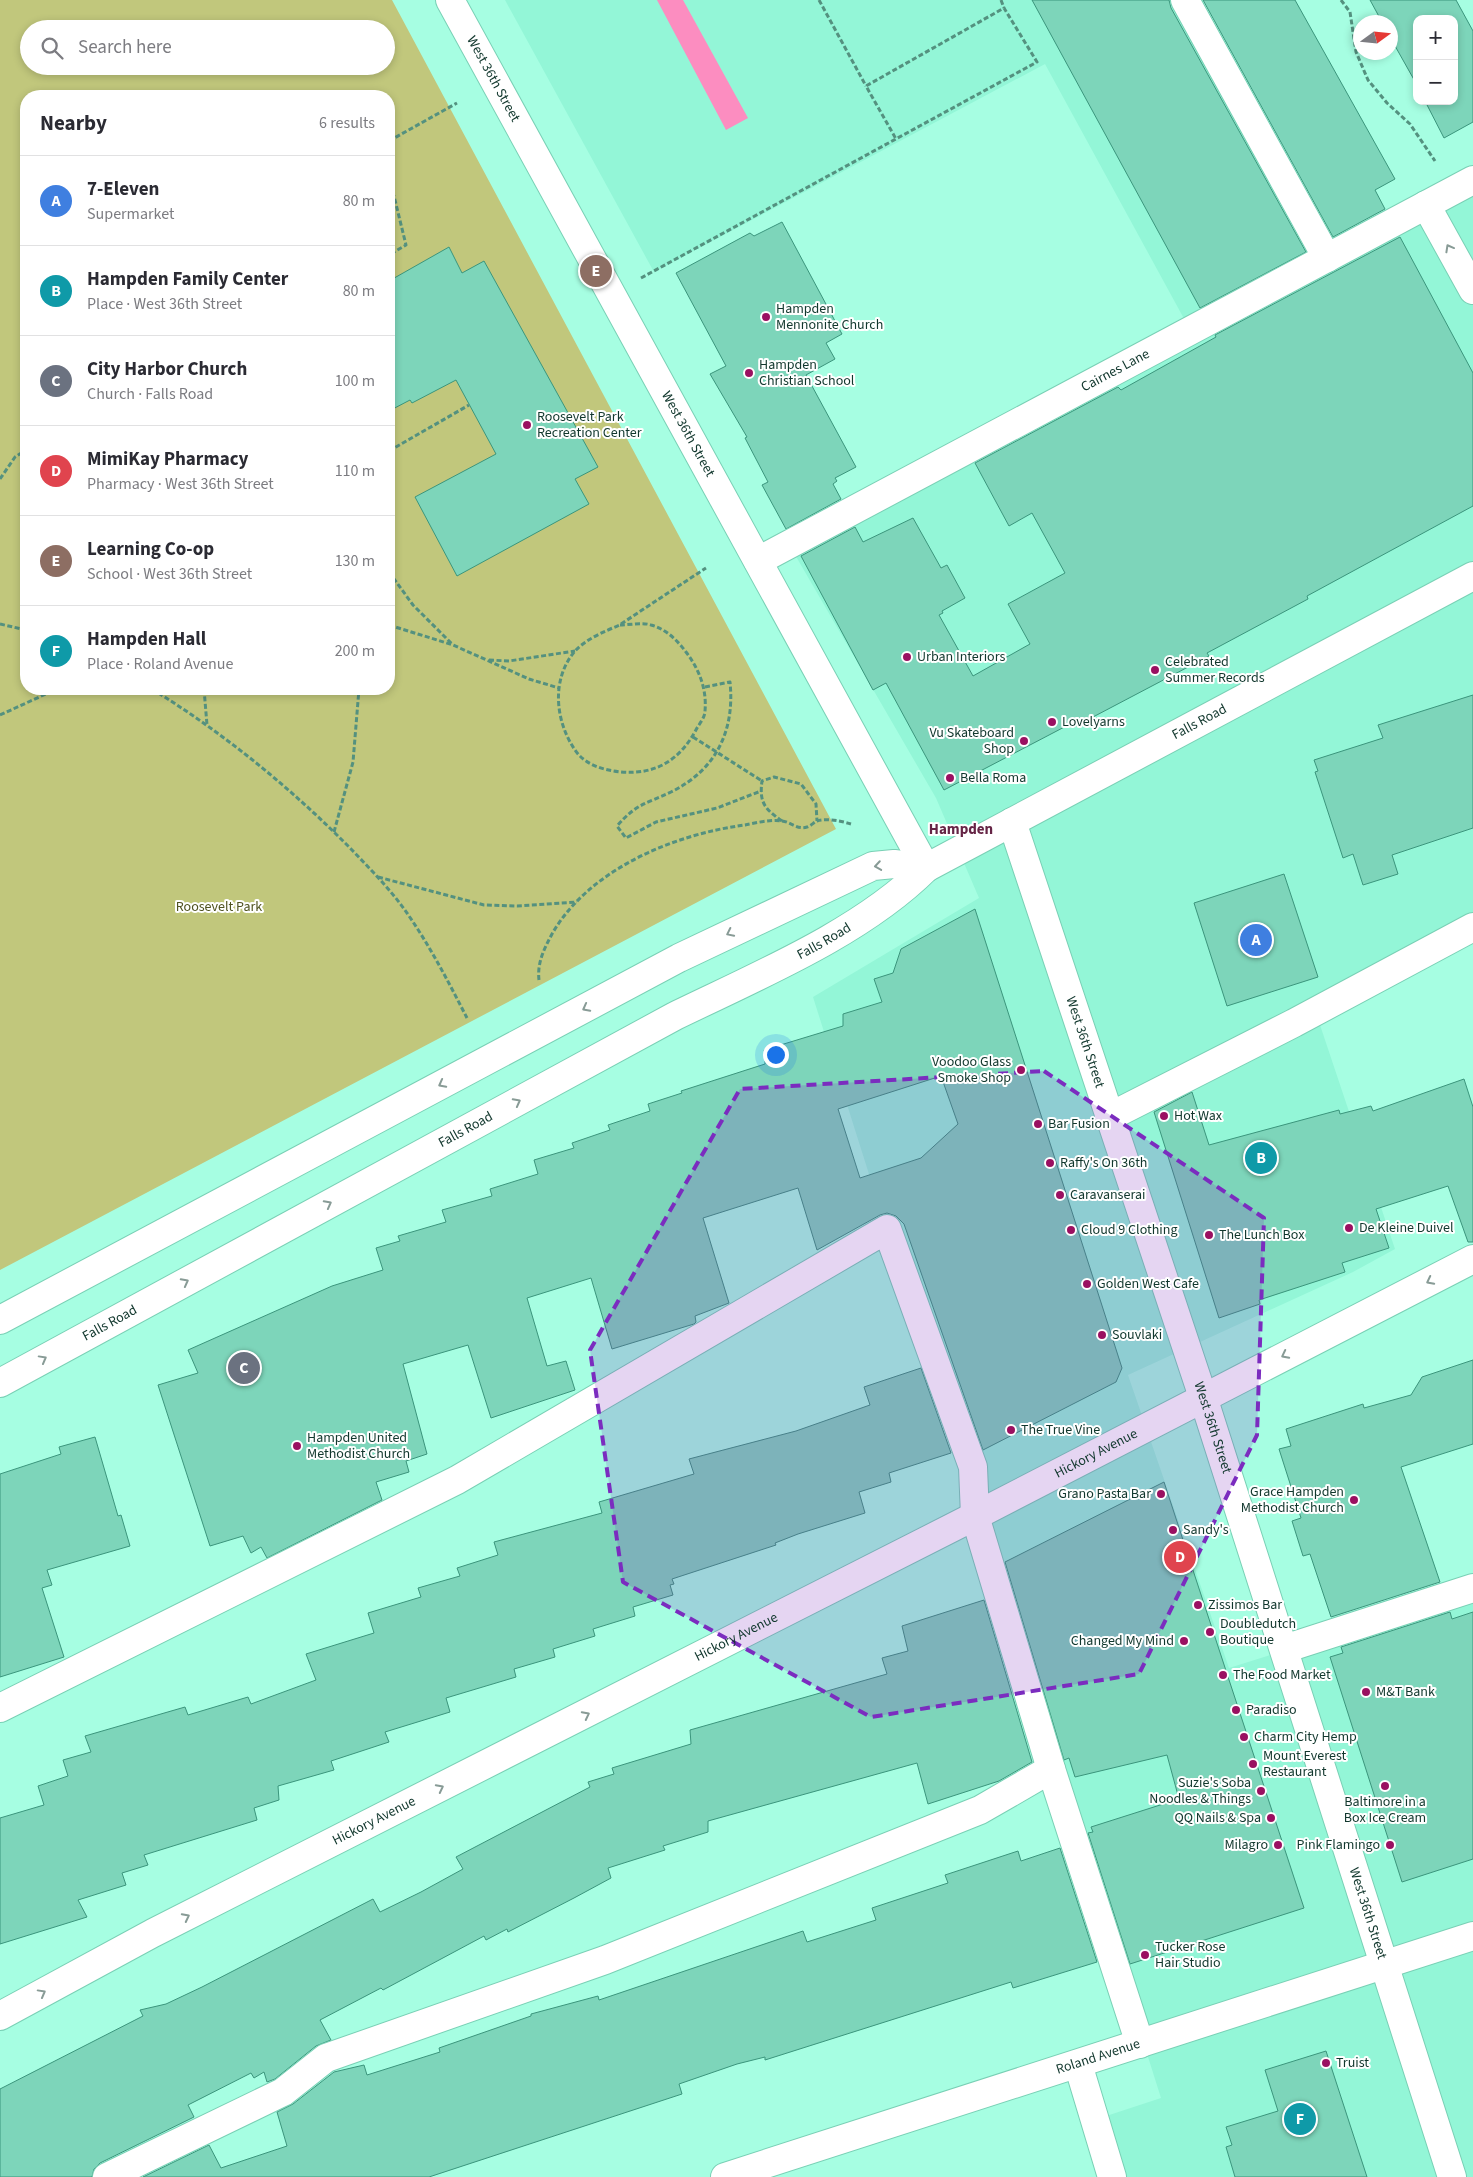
<!DOCTYPE html>
<html lang="en">
<head>
<meta charset="utf-8">
<style>
  body { margin:0; font-family:"Source Sans 3",sans-serif; background:#f2f2f3; color:#2b2b33 }
  .controls { position:absolute; right:15px; top:15px; display:grid; overflow:hidden; border-radius:10px; box-shadow:0 2px 8px #0003 }
  .controls button { width:45px; height:45px; display:grid; place-items:center; padding:0; border:0; border-bottom:1px solid #e1e1e2; background:#fff; color:#2b2b33; font:25px sans-serif }
  .compass { position:absolute; left:1353px; top:15px; width:45px; height:45px; border-radius:50%; background:#fff; box-shadow:0 2px 8px #0003; rotate:75deg }
  .you { position:absolute; left:775px; top:1054px; width:18px; height:18px; margin:-12px; border:4px solid #fff; border-radius:50%; background:#1a73e8; box-shadow:0 0 0 8px #1a73e833 }
  .badge { display:grid; place-items:center; width:32px; height:32px; border-radius:50%; background:#7c3aed; color:#fff; font-size:16px; font-weight:700 }
  .pin { position:absolute; translate:-50% -50%; border:2px solid #fff; box-shadow:0 1px 5px #0006 }
  .list { margin:0; padding:0; list-style:none }
  h2 { display:flex; justify-content:space-between; align-items:center; height:65px; margin:0; padding:0 20px; font-size:21px }
  h2 small { font-size:16px; font-weight:400; color:#7c7c81 }
  .list li { display:grid; grid-template-columns:32px 1fr auto; gap:15px; align-items:center; box-sizing:border-box; height:90px; padding:0 20px; border-top:1px solid #e1e1e2 }
  .list b { display:block; font-size:19px; white-space:nowrap }
  .list p { margin:0; font-size:16px; white-space:nowrap; color:#7c7c81 }
  .list em { font-size:16px; font-style:normal; color:#7c7c81 }
  .icon { flex:none; width:28px; height:28px; fill:none; stroke:currentColor; stroke-width:2; stroke-linecap:round; stroke-linejoin:round }
  .map { position:relative; flex:none; width:1473px; height:2177px; overflow:hidden }
  .search { position:absolute; background:#fff; box-shadow:0 2px 8px #0003; left:20px; top:20px; width:375px; height:55px; display:flex; align-items:center; gap:12px; box-sizing:border-box; padding:0 18px; border-radius:28px; color:#7c7c81; font-size:19px }
  .panel { position:absolute; background:#fff; box-shadow:0 2px 8px #0003; left:20px; top:90px; width:375px; height:605px; border-radius:20px }
  .map>svg:first-child { display:block }
  .built { fill:#93f6d7 }
  .green { fill:#c1c77c; fill-rule:evenodd }
  .water { fill:#fc8dc0 }
  .building { fill:#7dd5ba; stroke:#3b957c; fill-rule:evenodd }
  .lines { fill:none; stroke-linecap:round; stroke-linejoin:round }
  .minor-casing { stroke:#79d0b5; stroke-width:30 }
  .major-casing { stroke:#79d0b5; stroke-width:30 }
  .path { stroke:#54917f; stroke-width:3; stroke-dasharray:5 2.5; stroke-linecap:butt }
  .minor { stroke:#fff; stroke-width:28 }
  .major { stroke:#fff; stroke-width:28 }
  .oneway { stroke:#889b96 }
  .marked { fill:#7b2cbf; fill-opacity:0.2; stroke:#7b2cbf; stroke-width:4; stroke-dasharray:10 6; stroke-linejoin:round }
  .poi-dot { fill:#9a1061; stroke:#fff; stroke-width:2 }
  .labels { text-anchor:middle; dominant-baseline:central; stroke-width:4; stroke-linejoin:round; paint-order:stroke }
  .street-label { font-size:14px; fill:#11372d; stroke:#fff }
  .poi-label { font-size:14px; fill:#11372d; stroke:#fff; text-anchor:start }
  .park-label { font-size:14px; fill:#505321; stroke:#fff }
  .neighbourhood-label { font-size:15px; font-weight:bold; fill:#652445; stroke:#fff }
</style>
</head>
<body>
<div class="map">
<svg width="1473" height="2177" viewBox="0 0 1473 2177">
  <rect width="100%" height="100%" fill="#a6fee2"/>
  <polygon class="built" points="505,0 1189,0 1325,241 1473,173 1473,927 1315,1010 1395,1249 1353,1272 1128,1375 1229,1668 1473,1592 1473,2177 1103,2177 1085,2123 1161,2098 813,997 979,898 936,798 794,553 1194,337 1045,64 654,272"/>
  <path class="green" d="M 0,0 L 392,0 L 836,829 L 0,1270 ZM 29,29 L 386,29 L 386,66 L 29,66 ZM 26,96 L 389,96 L 389,689 L 26,689 Z"/>
  <polygon class="water" points="657,0 683,0 748,118 726,130"/>
  <g class="building">
    <polygon points="1032,0 1169,0 1171,8 1306,252 1200,308"/>
    <polygon points="1203,0 1295,0 1395,179 1375,190 1385,209 1333,237"/>
    <polygon points="1370,0 1456,0 1473,31 1473,122 1444,138 1425,101 1454,101 1454,19 1417,19 1417,85 1390,37 1390,22 1382,22"/>
    <polygon points="782,222 842,334 826,343 835,359 806,375 856,467 835,478 837,481 833,484 841,499 786,529 762,485 768,482 745,438 747,437 710,374 726,366 676,273 750,233 754,236"/>
    <polygon points="1400,237 1473,373 1473,506 1307,596 1308,599 1207,653 1209,656 1074,727 1072,723 944,790 886,683 873,690 801,556 855,527 863,542 913,518 941,568 947,565 965,598 942,611 943,613 939,615 973,676 1030,644 1008,604 1065,573 1032,513 1009,526 975,463 1118,387 1121,390 1216,337 1215,335"/>
    <polygon points="449,247 462,273 484,261 598,467 575,479 589,504 457,576 415,497 496,454 456,380 412,403 410,400 389,411 389,281"/>
    <polygon points="1473,695 1473,828 1392,855 1398,874 1363,885 1353,854 1343,858 1315,772 1318,771 1314,760 1383,738 1378,725"/>
    <polygon points="1284,874 1318,977 1227,1006 1194,903"/>
    <path d="M 975,909 L 1122,1368 L 1116,1382 L 983,1450 L 904,1224 L 896,1216 L 887,1213 L 880,1215 L 817,1250 L 798,1188 L 703,1218 L 729,1303 L 695,1316 L 696,1322 L 694,1324 L 612,1349 L 591,1278 L 527,1298 L 547,1366 L 566,1361 L 575,1390 L 491,1418 L 468,1345 L 403,1364 L 427,1454 L 406,1461 L 409,1472 L 376,1482 L 382,1500 L 267,1558 L 261,1547 L 251,1553 L 243,1536 L 210,1546 L 158,1385 L 198,1373 L 188,1350 L 332,1286 L 383,1270 L 376,1248 L 400,1241 L 398,1236 L 446,1222 L 442,1210 L 492,1196 L 490,1189 L 538,1174 L 534,1160 L 574,1148 L 572,1143 L 610,1130 L 608,1125 L 650,1111 L 648,1104 L 682,1093 L 681,1091 L 765,1064 L 765,1061 L 767,1061 L 764,1050 L 843,1026 L 843,1014 L 882,1002 L 874,979 L 893,973 L 901,949 ZM 941,1076 L 958,1124 L 921,1158 L 860,1178 L 838,1109 Z"/>
    <polygon points="1464,1079 1473,1107 1473,1242 1468,1242 1448,1186 1376,1209 1389,1248 1342,1263 1345,1272 1259,1300 1260,1304 1219,1318 1154,1112 1192,1092 1209,1145 1339,1110 1340,1114 1371,1106 1373,1111"/>
    <polygon points="1473,1360 1473,1444 1401,1467 1440,1582 1331,1617 1310,1554 1303,1556 1292,1521 1301,1518 1279,1449 1291,1446 1286,1429 1363,1404 1364,1408 1411,1395 1422,1377"/>
    <polygon points="921,1368 951,1453 889,1473 891,1482 859,1492 865,1513 798,1534 775,1543 776,1545 672,1579 674,1584 670,1585 673,1595 633,1607 635,1616 593,1629 595,1636 553,1649 555,1657 514,1669 516,1677 446,1698 450,1712 385,1732 389,1742 331,1761 334,1770 278,1786 279,1800 254,1808 257,1820 144,1855 148,1865 122,1873 126,1885 78,1900 87,1917 0,1944 0,1818 44,1805 38,1786 68,1776 63,1760 91,1752 85,1736 185,1707 188,1715 248,1697 251,1704 316,1680 306,1654 374,1633 368,1613 421,1597 418,1588 460,1576 457,1568 498,1555 494,1542 602,1513 599,1502 694,1474 689,1459 796,1431 870,1405 864,1387"/>
    <polygon points="95,1437 118,1516 121,1515 130,1546 47,1570 52,1585 42,1588 64,1657 0,1677 0,1474 61,1454 59,1447"/>
    <polygon points="1164,1482 1304,1908 1130,1964 1088,1833 1093,1832 1091,1827 1179,1799 1167,1755 1075,1777 1069,1758 1064,1760 1005,1562"/>
    <polygon points="984,1600 1032,1762 999,1781 928,1804 917,1763 708,1821 708,1832 663,1846 665,1850 608,1868 611,1878 574,1898 508,1932 507,1929 486,1940 484,1936 383,1990 381,1988 320,2020 331,2040 316,2046 275,2079 267,2082 264,2072 254,2078 251,2073 188,2105 194,2117 100,2163 94,2169 92,2177 0,2177 0,2089 143,2016 140,2010 166,2004 202,1987 373,1899 380,1912 421,1892 463,1869 456,1857 590,1787 588,1782 614,1774 612,1768 691,1744 690,1730 887,1674 882,1658 908,1651 902,1626"/>
    <polygon points="1450,1612 1452,1619 1473,1612 1473,1859 1402,1882 1330,1657 1343,1653 1341,1647"/>
    <polygon points="1060,1848 1097,1962 1013,1988 1011,1982 765,2060 765,2057 737,2064 679,2084 682,2094 429,2177 143,2177 209,2145 221,2168 287,2146 277,2112 293,2104 334,2072 364,2065 367,2075 440,2052 439,2048 531,2016 531,2014 598,1996 599,2000 803,1931 807,1942 876,1920 872,1908 948,1883 945,1875 1018,1851 1021,1861"/>
    <polygon points="1326,2051 1367,2177 1235,2177 1226,2147 1232,2145 1226,2127 1278,2111 1265,2070"/>
  </g>
  <g class="lines">
    <g class="minor-casing">
      <g id="minor">
        <path id="s1" d="M 450,0 L 926,868"/>
        <polyline points="1185,0 1327,258"/>
        <polyline points="1426,205 1473,290"/>
        <path id="s2" d="M 758,561 L 1473,180"/>
        <path id="s3" d="M 1012,822 L 1203,1397 L 1452,2177"/>
        <polyline points="1109,1117 1294,1023 1473,927"/>
        <polyline points="1284,1649 1473,1588"/>
        <polyline points="0,1708 457,1480 887,1229 973,1467 975,1516 1051,1769 1140,2044"/>
        <path id="s4" d="M 0,2016 L 153,1933 L 975,1516 L 1473,1259"/>
        <polyline points="1078,2064 1112,2177"/>
        <polyline points="107,2177 283,2092 326,2058 605,1960 980,1810 1051,1769"/>
        <path id="s5" d="M 725,2177 L 1473,1936"/>
      </g>
    </g>
    <g class="major-casing">
      <g id="major">
        <polyline points="0,1320 679,958 873,866 894,864 926,868"/>
        <path id="s6" d="M 0,1383 L 675,1016 C 757,976 861,933 926,868 L 1473,576"/>
      </g>
    </g>
    <g class="path">
      <polyline points="819,0 866,86"/>
      <polyline points="1001,0 1004,8"/>
      <polyline points="1341,0 1350,12 1356,52 1368,80 1387,103 1410,124 1435,161"/>
      <polyline points="389,141 457,103"/>
      <polyline points="389,185 394,196 406,245 389,255"/>
      <polyline points="641,278 1037,62 1004,8 866,86 896,139"/>
      <polyline points="389,451 469,405"/>
      <polyline points="0,479 15,457 26,450"/>
      <polyline points="389,572 413,605 453,645"/>
      <polyline points="0,624 26,630"/>
      <polyline points="621,624 706,568"/>
      <polyline points="389,625 453,645 529,679 559,688"/>
      <path d="M 620,625 C 630,625 642,622 651,625 C 666,629 677,640 686,652 C 699,669 707,689 705,711 C 705,717 700,723 697,728 C 681,759 657,775 621,772 C 603,770 585,765 575,750 C 555,721 551,679 575,651 C 586,639 605,631 620,625 Z"/>
      <polyline points="489,660 509,661 575,651"/>
      <path d="M 705,687 L 730,682 C 735,731 716,770 671,792 C 646,804 637,803 617,826 L 626,838 L 656,822 L 717,808 L 761,791"/>
      <path d="M 152,689 C 225,734 292,789 352,850 C 372,871 393,892 409,916 C 431,948 449,983 467,1018"/>
      <polyline points="204,689 207,725"/>
      <polyline points="0,715 48,693 68,689"/>
      <polyline points="693,737 762,781"/>
      <path d="M 782,821 C 765,809 759,803 762,781 L 774,777 L 801,784 L 816,804 L 817,821"/>
      <polyline points="334,832 353,762 359,689"/>
      <polyline points="378,877 484,905 517,906 577,902"/>
      <path d="M 539,980 C 537,963 544,949 552,934 C 589,869 675,834 745,825 C 755,823 772,819 782,821 C 791,822 797,830 807,827 C 811,826 814,822 817,821 C 827,818 841,821 851,824"/>
    </g>
    <use href="#minor" class="minor"/>
    <use href="#major" class="major"/>
  </g>
  <defs><path id="oneway-chevron" d="M-2-3.5L2.5 0L-2 3.5" fill="none" stroke-width="1.6" stroke-linecap="round" stroke-linejoin="round" transform="scale(1.25)"/></defs>
  <g class="oneway">
    <use href="#oneway-chevron" transform="translate(1449 248) rotate(-119)"/>
    <use href="#oneway-chevron" transform="translate(878 866) rotate(171)"/>
    <use href="#oneway-chevron" transform="translate(730 933) rotate(154)"/>
    <use href="#oneway-chevron" transform="translate(586 1008) rotate(152)"/>
    <use href="#oneway-chevron" transform="translate(442 1084) rotate(152)"/>
    <use href="#oneway-chevron" transform="translate(517 1102) rotate(-28)"/>
    <use href="#oneway-chevron" transform="translate(328 1204) rotate(-28)"/>
    <use href="#oneway-chevron" transform="translate(1430 1281) rotate(153)"/>
    <use href="#oneway-chevron" transform="translate(185 1282) rotate(-28)"/>
    <use href="#oneway-chevron" transform="translate(1285 1355) rotate(153)"/>
    <use href="#oneway-chevron" transform="translate(43 1359) rotate(-29)"/>
    <use href="#oneway-chevron" transform="translate(586 1715) rotate(-27)"/>
    <use href="#oneway-chevron" transform="translate(440 1788) rotate(-27)"/>
    <use href="#oneway-chevron" transform="translate(186 1917) rotate(-27)"/>
    <use href="#oneway-chevron" transform="translate(42 1993) rotate(-29)"/>
  </g>
  <path class="marked" d="M 1044,1071 L 1264,1218 L 1257,1435 L 1139,1674 L 871,1717 L 623,1582 L 590,1350 L 740,1089 Z"/>
  <g class="poi-dot">
    <circle cx="766" cy="317" r="5"/>
    <circle cx="749" cy="373" r="5"/>
    <circle cx="527" cy="425" r="5"/>
    <circle cx="907" cy="657" r="5"/>
    <circle cx="1155" cy="670" r="5"/>
    <circle cx="1052" cy="722" r="5"/>
    <circle cx="1024" cy="741" r="5"/>
    <circle cx="950" cy="778" r="5"/>
    <circle cx="1021" cy="1070" r="5"/>
    <circle cx="1164" cy="1116" r="5"/>
    <circle cx="1038" cy="1124" r="5"/>
    <circle cx="1050" cy="1163" r="5"/>
    <circle cx="1060" cy="1195" r="5"/>
    <circle cx="1349" cy="1228" r="5"/>
    <circle cx="1071" cy="1230" r="5"/>
    <circle cx="1209" cy="1235" r="5"/>
    <circle cx="1087" cy="1284" r="5"/>
    <circle cx="1102" cy="1335" r="5"/>
    <circle cx="1011" cy="1430" r="5"/>
    <circle cx="297" cy="1446" r="5"/>
    <circle cx="1161" cy="1494" r="5"/>
    <circle cx="1354" cy="1500" r="5"/>
    <circle cx="1173" cy="1530" r="5"/>
    <circle cx="1198" cy="1605" r="5"/>
    <circle cx="1210" cy="1632" r="5"/>
    <circle cx="1184" cy="1641" r="5"/>
    <circle cx="1223" cy="1675" r="5"/>
    <circle cx="1366" cy="1692" r="5"/>
    <circle cx="1236" cy="1710" r="5"/>
    <circle cx="1244" cy="1737" r="5"/>
    <circle cx="1253" cy="1764" r="5"/>
    <circle cx="1385" cy="1786" r="5"/>
    <circle cx="1261" cy="1791" r="5"/>
    <circle cx="1271" cy="1818" r="5"/>
    <circle cx="1278" cy="1845" r="5"/>
    <circle cx="1390" cy="1845" r="5"/>
    <circle cx="1145" cy="1955" r="5"/>
    <circle cx="1326" cy="2063" r="5"/>
  </g>
  <g class="labels">
    <g class="street-label">
      <text stroke="none"><textPath href="#s1" startOffset="90">West 36th Street</textPath></text>
      <text stroke="none"><textPath href="#s2" startOffset="405">Cairnes Lane</textPath></text>
      <text stroke="none"><textPath href="#s1" startOffset="495">West 36th Street</textPath></text>
      <text stroke="none"><textPath href="#s6" startOffset="1371">Falls Road</textPath></text>
      <text stroke="none"><textPath href="#s6" startOffset="935">Falls Road</textPath></text>
      <text stroke="none"><textPath href="#s3" startOffset="232">West 36th Street</textPath></text>
      <text stroke="none"><textPath href="#s6" startOffset="530">Falls Road</textPath></text>
      <text stroke="none"><textPath href="#s6" startOffset="125">Falls Road</textPath></text>
      <text stroke="none"><textPath href="#s3" startOffset="638">West 36th Street</textPath></text>
      <text stroke="none"><textPath href="#s4" startOffset="1232">Hickory Avenue</textPath></text>
      <text stroke="none"><textPath href="#s4" startOffset="828">Hickory Avenue</textPath></text>
      <text stroke="none"><textPath href="#s4" startOffset="422">Hickory Avenue</textPath></text>
      <text stroke="none"><textPath href="#s3" startOffset="1148">West 36th Street</textPath></text>
      <text stroke="none"><textPath href="#s5" startOffset="392">Roland Avenue</textPath></text>
    </g>
    <g class="poi-label">
      <text x="776" y="309">Hampden<tspan x="776" dy="16">Mennonite Church</tspan></text>
      <text x="759" y="365">Hampden<tspan x="759" dy="16">Christian School</tspan></text>
      <text x="537" y="417">Roosevelt Park<tspan x="537" dy="16">Recreation Center</tspan></text>
      <text x="917" y="657">Urban Interiors</text>
      <text x="1165" y="662">Celebrated<tspan x="1165" dy="16">Summer Records</tspan></text>
      <text x="1062" y="722">Lovelyarns</text>
      <text x="1014" y="733" text-anchor="end">Vu Skateboard<tspan x="1014" dy="16">Shop</tspan></text>
      <text x="960" y="778">Bella Roma</text>
      <text x="1011" y="1062" text-anchor="end">Voodoo Glass<tspan x="1011" dy="16">Smoke Shop</tspan></text>
      <text x="1174" y="1116">Hot Wax</text>
      <text x="1048" y="1124">Bar Fusion</text>
      <text x="1060" y="1163">Raffy's On 36th</text>
      <text x="1070" y="1195">Caravanserai</text>
      <text x="1359" y="1228">De Kleine Duivel</text>
      <text x="1081" y="1230">Cloud 9 Clothing</text>
      <text x="1219" y="1235">The Lunch Box</text>
      <text x="1097" y="1284">Golden West Cafe</text>
      <text x="1112" y="1335">Souvlaki</text>
      <text x="1021" y="1430">The True Vine</text>
      <text x="307" y="1438">Hampden United<tspan x="307" dy="16">Methodist Church</tspan></text>
      <text x="1344" y="1492" text-anchor="end">Grace Hampden<tspan x="1344" dy="16">Methodist Church</tspan></text>
      <text x="1151" y="1494" text-anchor="end">Grano Pasta Bar</text>
      <text x="1183" y="1530">Sandy's</text>
      <text x="1208" y="1605">Zissimos Bar</text>
      <text x="1220" y="1624">Doubledutch<tspan x="1220" dy="16">Boutique</tspan></text>
      <text x="1174" y="1641" text-anchor="end">Changed My Mind</text>
      <text x="1233" y="1675">The Food Market</text>
      <text x="1376" y="1692">M&amp;T Bank</text>
      <text x="1246" y="1710">Paradiso</text>
      <text x="1254" y="1737">Charm City Hemp</text>
      <text x="1263" y="1756">Mount Everest<tspan x="1263" dy="16">Restaurant</tspan></text>
      <text x="1251" y="1783" text-anchor="end">Suzie's Soba<tspan x="1251" dy="16">Noodles &amp; Things</tspan></text>
      <text x="1385" y="1802" text-anchor="middle">Baltimore in a<tspan x="1385" dy="16">Box Ice Cream</tspan></text>
      <text x="1261" y="1818" text-anchor="end">QQ Nails &amp; Spa</text>
      <text x="1268" y="1845" text-anchor="end">Milagro</text>
      <text x="1380" y="1845" text-anchor="end">Pink Flamingo</text>
      <text x="1155" y="1947">Tucker Rose<tspan x="1155" dy="16">Hair Studio</tspan></text>
      <text x="1336" y="2063">Truist</text>
    </g>
    <g class="park-label">
      <text x="219" y="907">Roosevelt Park</text>
    </g>
    <g class="neighbourhood-label">
      <text x="961" y="829">Hampden</text>
    </g>
  </g>
</svg>
<div class="controls">
<button>+</button>
<button>−</button>
</div>
<svg class="compass" viewBox="-18 -18 36 36"><path d="M0-13l5 13h-10z" fill="#e53935"/><path d="M0 13l5-13h-10z" fill="#7c7c81"/></svg>
<div class="you"></div>
<div class="pin badge" style="left:1256px;top:940px;background:#3f7fe0">A</div>
<div class="pin badge" style="left:1261px;top:1158px;background:#0f9aa8">B</div>
<div class="pin badge" style="left:244px;top:1368px;background:#6b7280">C</div>
<div class="pin badge" style="left:1180px;top:1557px;background:#e0444e">D</div>
<div class="pin badge" style="left:596px;top:271px;background:#8d6e63">E</div>
<div class="pin badge" style="left:1300px;top:2119px;background:#0f9aa8">F</div>
<div class="search"><svg class="icon" aria-label="search" viewBox="0 0 24 24"><circle cx="10" cy="10" r="6"/><path d="M15 15l6 6"/></svg>Search here</div>
<section class="panel">
<h2>Nearby<small>6 results</small></h2>
<ul class="list">
<li><span class="badge" style="background:#3f7fe0">A</span><div><b>7-Eleven</b><p>Supermarket</p></div><em>80 m</em></li>
<li><span class="badge" style="background:#0f9aa8">B</span><div><b>Hampden Family Center</b><p>Place · West 36th Street</p></div><em>80 m</em></li>
<li><span class="badge" style="background:#6b7280">C</span><div><b>City Harbor Church</b><p>Church · Falls Road</p></div><em>100 m</em></li>
<li><span class="badge" style="background:#e0444e">D</span><div><b>MimiKay Pharmacy</b><p>Pharmacy · West 36th Street</p></div><em>110 m</em></li>
<li><span class="badge" style="background:#8d6e63">E</span><div><b>Learning Co-op</b><p>School · West 36th Street</p></div><em>130 m</em></li>
<li><span class="badge" style="background:#0f9aa8">F</span><div><b>Hampden Hall</b><p>Place · Roland Avenue</p></div><em>200 m</em></li>
</ul>
</section>
</div>
</body>
</html>
